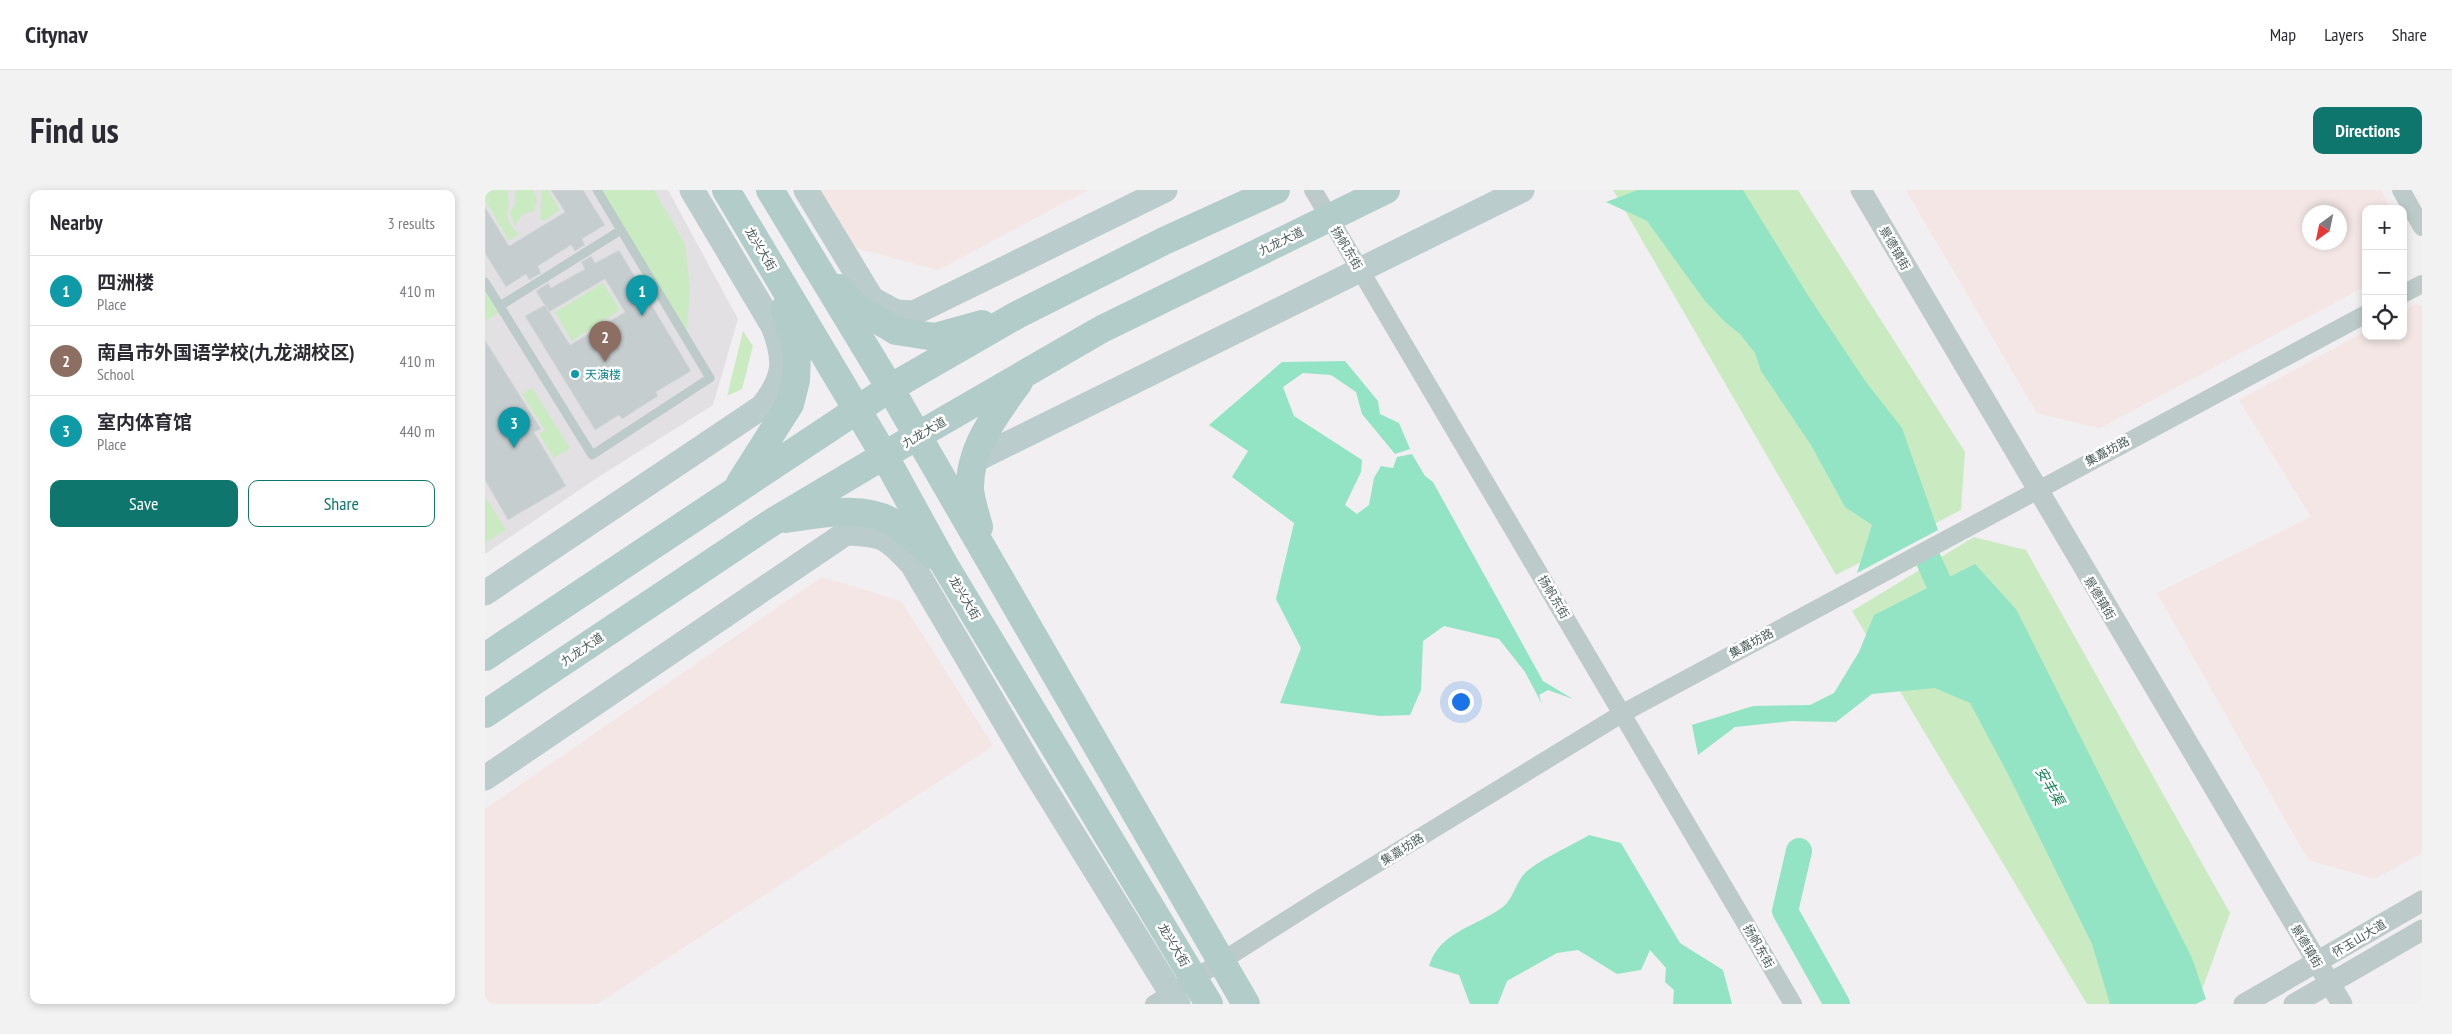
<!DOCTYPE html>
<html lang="en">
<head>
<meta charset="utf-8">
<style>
  body { margin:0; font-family:"PT Sans Narrow","Noto Sans SC",sans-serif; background:#f2f2f3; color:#2b2b33 }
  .controls { position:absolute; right:15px; top:15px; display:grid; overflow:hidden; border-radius:10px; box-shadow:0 2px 8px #0003 }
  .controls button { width:45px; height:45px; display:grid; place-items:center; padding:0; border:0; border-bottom:1px solid #e1e1e2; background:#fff; color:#2b2b33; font:25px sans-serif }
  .compass { position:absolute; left:1817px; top:15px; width:45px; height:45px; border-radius:50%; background:#fff; box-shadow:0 2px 8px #0003; rotate:213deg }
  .you { position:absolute; left:975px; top:511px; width:18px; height:18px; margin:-12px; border:4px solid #fff; border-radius:50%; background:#1a73e8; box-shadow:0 0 0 8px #1a73e833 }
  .badge { display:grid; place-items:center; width:32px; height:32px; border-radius:50%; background:#0f766e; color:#fff; font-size:16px; font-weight:700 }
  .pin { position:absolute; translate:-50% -41px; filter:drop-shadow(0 1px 2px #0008) }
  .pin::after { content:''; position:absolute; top:26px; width:18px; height:15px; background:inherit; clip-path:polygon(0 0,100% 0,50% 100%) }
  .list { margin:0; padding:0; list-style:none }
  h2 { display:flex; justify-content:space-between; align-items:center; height:65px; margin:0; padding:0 20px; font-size:21px }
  h2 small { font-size:16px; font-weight:400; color:#7c7c81 }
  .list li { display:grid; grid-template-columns:32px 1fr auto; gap:15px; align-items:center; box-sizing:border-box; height:70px; padding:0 20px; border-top:1px solid #e1e1e2 }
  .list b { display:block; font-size:19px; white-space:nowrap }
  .list p { margin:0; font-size:16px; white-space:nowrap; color:#7c7c81 }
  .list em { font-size:16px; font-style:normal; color:#7c7c81 }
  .actions { display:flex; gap:10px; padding:15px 20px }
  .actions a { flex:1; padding:11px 0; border:1px solid #0f766e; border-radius:10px; text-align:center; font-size:18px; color:#0f766e }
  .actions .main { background:#0f766e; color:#fff }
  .icon { flex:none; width:28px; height:28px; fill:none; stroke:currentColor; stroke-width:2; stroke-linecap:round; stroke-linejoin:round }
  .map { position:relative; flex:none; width:1937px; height:814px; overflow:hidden; border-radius:10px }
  header { display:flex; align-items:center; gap:30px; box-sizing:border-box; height:70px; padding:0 25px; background:#fff; border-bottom:1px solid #e1e1e2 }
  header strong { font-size:24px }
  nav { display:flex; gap:28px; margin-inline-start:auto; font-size:18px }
  .intro { display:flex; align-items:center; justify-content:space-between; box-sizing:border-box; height:120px; padding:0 30px }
  h1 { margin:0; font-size:35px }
  .button { padding:12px 22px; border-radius:10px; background:#0f766e; color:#fff; font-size:18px; font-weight:700 }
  main { display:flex; gap:30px; padding:0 30px }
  aside { flex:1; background:#fff; border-radius:10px; box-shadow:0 2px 8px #0003 }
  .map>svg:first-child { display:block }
  .commercial { fill:#f3e6e4; fill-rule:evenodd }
  .education { fill:#e2e0e2 }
  .green { fill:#caebc2 }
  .water { fill:#92e4c5 }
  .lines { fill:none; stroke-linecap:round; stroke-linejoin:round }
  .river { stroke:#92e4c5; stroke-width:26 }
  .building { fill:#c6cdce; stroke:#d4d9da }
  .service { stroke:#bccbc9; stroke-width:9 }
  .minor { stroke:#bccbc9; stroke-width:18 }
  .tertiary { stroke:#bccbc9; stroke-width:21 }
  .secondary { stroke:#bacccb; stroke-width:25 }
  .primary { stroke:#b1ccc9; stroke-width:28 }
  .culture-dot { fill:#0f9aa8; stroke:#fff; stroke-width:2 }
  .labels { text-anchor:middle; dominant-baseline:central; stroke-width:5; stroke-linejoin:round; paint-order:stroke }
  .street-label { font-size:12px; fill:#495b59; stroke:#fff }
  .culture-label { font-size:12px; fill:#0d838f; stroke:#fff; text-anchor:start }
  .water-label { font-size:14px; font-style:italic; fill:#178258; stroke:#fff }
</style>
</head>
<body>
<header>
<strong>Citynav</strong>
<nav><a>Map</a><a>Layers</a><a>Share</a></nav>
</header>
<div class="intro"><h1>Find us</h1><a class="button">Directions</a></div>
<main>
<aside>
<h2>Nearby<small>3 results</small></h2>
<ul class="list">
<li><span class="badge" style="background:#0f9aa8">1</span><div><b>四洲楼</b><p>Place</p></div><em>410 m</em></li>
<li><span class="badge" style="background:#8d6e63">2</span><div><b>南昌市外国语学校(九龙湖校区)</b><p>School</p></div><em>410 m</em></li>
<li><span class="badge" style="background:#0f9aa8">3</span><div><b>室内体育馆</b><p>Place</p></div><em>440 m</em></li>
</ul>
<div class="actions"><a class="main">Save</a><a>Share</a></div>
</aside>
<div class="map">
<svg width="1937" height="814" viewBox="0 0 1937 814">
  <rect width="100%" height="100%" fill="#f1eff1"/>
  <g class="commercial">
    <polygon points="322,0 603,0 453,80 352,53"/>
    <path d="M 1421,0 L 1896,0 L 1906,19 L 1881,19 L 1881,96 L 1615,238 L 1552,223 ZM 1854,22 L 1854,52 L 1824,52 L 1824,22 Z"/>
    <polygon points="1931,114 1937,116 1937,663 1890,689 1823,670 1672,403 1826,327 1754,210 1881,141 1881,146 1918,146 1918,121"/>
    <polygon points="337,387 416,411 508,556 112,814 0,814 0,619"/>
  </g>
  <polygon class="education" points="0,0 183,0 253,129 228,215 115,286 0,364"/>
  <g class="green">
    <path d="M 0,0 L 22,0 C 28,19 13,25 34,44 L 24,51 L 0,10 Z"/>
    <polygon points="31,0 48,0 52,9 49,21 37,25 30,36 25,22 30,14"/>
    <polygon points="57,0 63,0 75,20 59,31 55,29"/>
    <polygon points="112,0 169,0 200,54 205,97 201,149"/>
    <polygon points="1128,0 1313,0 1480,262 1476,320 1351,385"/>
    <polygon points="118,93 135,120 87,151 70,122"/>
    <polygon points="0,98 15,122 0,131"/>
    <polygon points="258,141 268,156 257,199 242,206"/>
    <polygon points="47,198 85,258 69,268 54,244 60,240 37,204"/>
    <polygon points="0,306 21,340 0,353"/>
    <polygon points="1489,347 1541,360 1745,723 1718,797 1687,814 1602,814 1367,421"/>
  </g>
  <g class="water">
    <polygon points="1153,0 1258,0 1324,107 1381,192 1417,238 1453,340 1372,383 1387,335 1360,317 1326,255 1276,181 1270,163 1255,144 1240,132 1220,111 1162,31 1121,12"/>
    <polygon points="860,171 893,211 895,224 914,233 925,259 910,264 877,224 871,202 846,185 818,183 798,197 809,226 877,270 876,282 860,315 872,324 884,315 889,288 896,276 908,278 912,267 927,264 940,286 948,292 1058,491 1088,509 1063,500 1054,505 1057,514 1040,482 1014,449 959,436 938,451 936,500 925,525 895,526 795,513 816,458 791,409 809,333 747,287 763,261 724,235 797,172"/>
    <polygon points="1490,374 1531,419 1707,768 1721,809 1711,814 1625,814 1607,754 1523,584 1485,513 1450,498 1387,504 1351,532 1307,531 1250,537 1213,565 1207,535 1268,516 1325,515 1349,503 1374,462 1389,425"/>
    <path d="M 1104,645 L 1136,653 L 1195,753 L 1238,780 L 1247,814 L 1188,814 L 1189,800 L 1180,792 L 1181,778 L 1165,760 L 1156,780 L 1132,784 L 1093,760 L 1072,763 L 1022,791 L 1013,814 L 985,814 L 974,785 L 944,776 C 955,741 991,737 1018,717 C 1029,708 1031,691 1041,682 C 1054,670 1088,655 1104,645 Z"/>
  </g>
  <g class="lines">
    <g class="river">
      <polyline points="1444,371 1468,425"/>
      <polyline points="1314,661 1300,721 1352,814"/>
    </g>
  </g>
  <g class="building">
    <polygon points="66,0 98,0 120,35 97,49 100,55 90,61 86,55 53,76 56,83 44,90 41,84 21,97 0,63 0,17 24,56 80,22"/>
    <polygon points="134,60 206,181 171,202 173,206 137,229 134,225 110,240 40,126 60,115 85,155 140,122 120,89 64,122 51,101 63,93 66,98 100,79 96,72 106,66 110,73"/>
    <polygon points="0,150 56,239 49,242 81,296 23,330 0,290"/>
  </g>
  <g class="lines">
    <g class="service">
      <polyline points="0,92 107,265 225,188 112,0"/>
      <polyline points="15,116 136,40"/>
    </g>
    <g class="minor">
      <polyline points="828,0 1308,814"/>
      <polyline points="1916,0 1937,37"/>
      <polyline points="1918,104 1937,94"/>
      <polyline points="669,814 836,708 1138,523 1881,124"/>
    </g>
    <g class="tertiary">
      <polyline points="1376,0 1857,814"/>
      <polyline points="1759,814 1937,711"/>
      <polyline points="1809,814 1937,740"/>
    </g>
    <g class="secondary">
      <polyline points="321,0 387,109 411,122 429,123 680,0"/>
      <polyline points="488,271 1037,0"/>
      <path d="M 0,403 L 277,217 C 300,188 302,171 288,136 L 207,0"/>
      <path d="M 0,588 L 361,343 C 398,344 402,347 427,374 L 547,578 L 693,814"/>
    </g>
    <g class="primary">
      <polyline points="241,0 399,265 459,374 724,814"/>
      <polyline points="285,0 405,198 761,814"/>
      <polyline points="354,98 368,115 411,141 450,147 497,134"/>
      <polyline points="255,293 305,214 311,190 312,161 300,118"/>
      <path d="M 300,329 C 334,325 374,314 406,331 C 421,340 435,354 448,365"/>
      <path d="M 494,337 C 491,325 486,312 485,299 C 484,258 511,224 534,192"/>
      <polyline points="0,467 405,198 532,125 679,51 791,0"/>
      <polyline points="0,524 289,331 432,246 617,139 901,0"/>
    </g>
  </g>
  <circle class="culture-dot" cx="90" cy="184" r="5"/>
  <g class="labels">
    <g class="street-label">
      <text transform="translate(796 51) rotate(-26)">九龙大道</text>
      <text transform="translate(862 58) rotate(59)">扬帆东街</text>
      <text transform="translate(1410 58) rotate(60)">景德镇街</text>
      <text transform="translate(276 59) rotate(59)">龙兴大街</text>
      <text transform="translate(439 242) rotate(-30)">九龙大道</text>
      <text transform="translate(1622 261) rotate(-28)">集嘉坊路</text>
      <text transform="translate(1069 407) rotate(59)">扬帆东街</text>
      <text transform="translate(480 408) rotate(59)">龙兴大街</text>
      <text transform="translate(1615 408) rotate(59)">景德镇街</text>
      <text transform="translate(1266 453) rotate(-28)">集嘉坊路</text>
      <text transform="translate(97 459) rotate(-34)">九龙大道</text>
      <text transform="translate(917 659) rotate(-32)">集嘉坊路</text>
      <text transform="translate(1874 748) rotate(-31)">怀玉山大道</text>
      <text transform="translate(689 755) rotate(59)">龙兴大街</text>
      <text transform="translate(1274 756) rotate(60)">扬帆东街</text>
      <text transform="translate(1822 756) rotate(59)">景德镇街</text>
    </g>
    <g class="culture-label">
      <text x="100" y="184">天演楼</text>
    </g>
    <g class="water-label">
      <text transform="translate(1565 596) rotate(59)">安丰渠</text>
    </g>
  </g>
</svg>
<div class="controls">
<button>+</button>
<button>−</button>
<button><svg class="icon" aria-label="locate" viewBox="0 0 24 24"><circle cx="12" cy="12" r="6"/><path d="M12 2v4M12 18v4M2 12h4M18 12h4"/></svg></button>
</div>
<svg class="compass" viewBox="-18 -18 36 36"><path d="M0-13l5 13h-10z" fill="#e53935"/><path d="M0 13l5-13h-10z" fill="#7c7c81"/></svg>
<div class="you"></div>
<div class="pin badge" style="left:157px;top:126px;background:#0f9aa8">1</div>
<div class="pin badge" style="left:120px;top:172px;background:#8d6e63">2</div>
<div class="pin badge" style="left:29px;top:258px;background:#0f9aa8">3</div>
</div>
</main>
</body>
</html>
